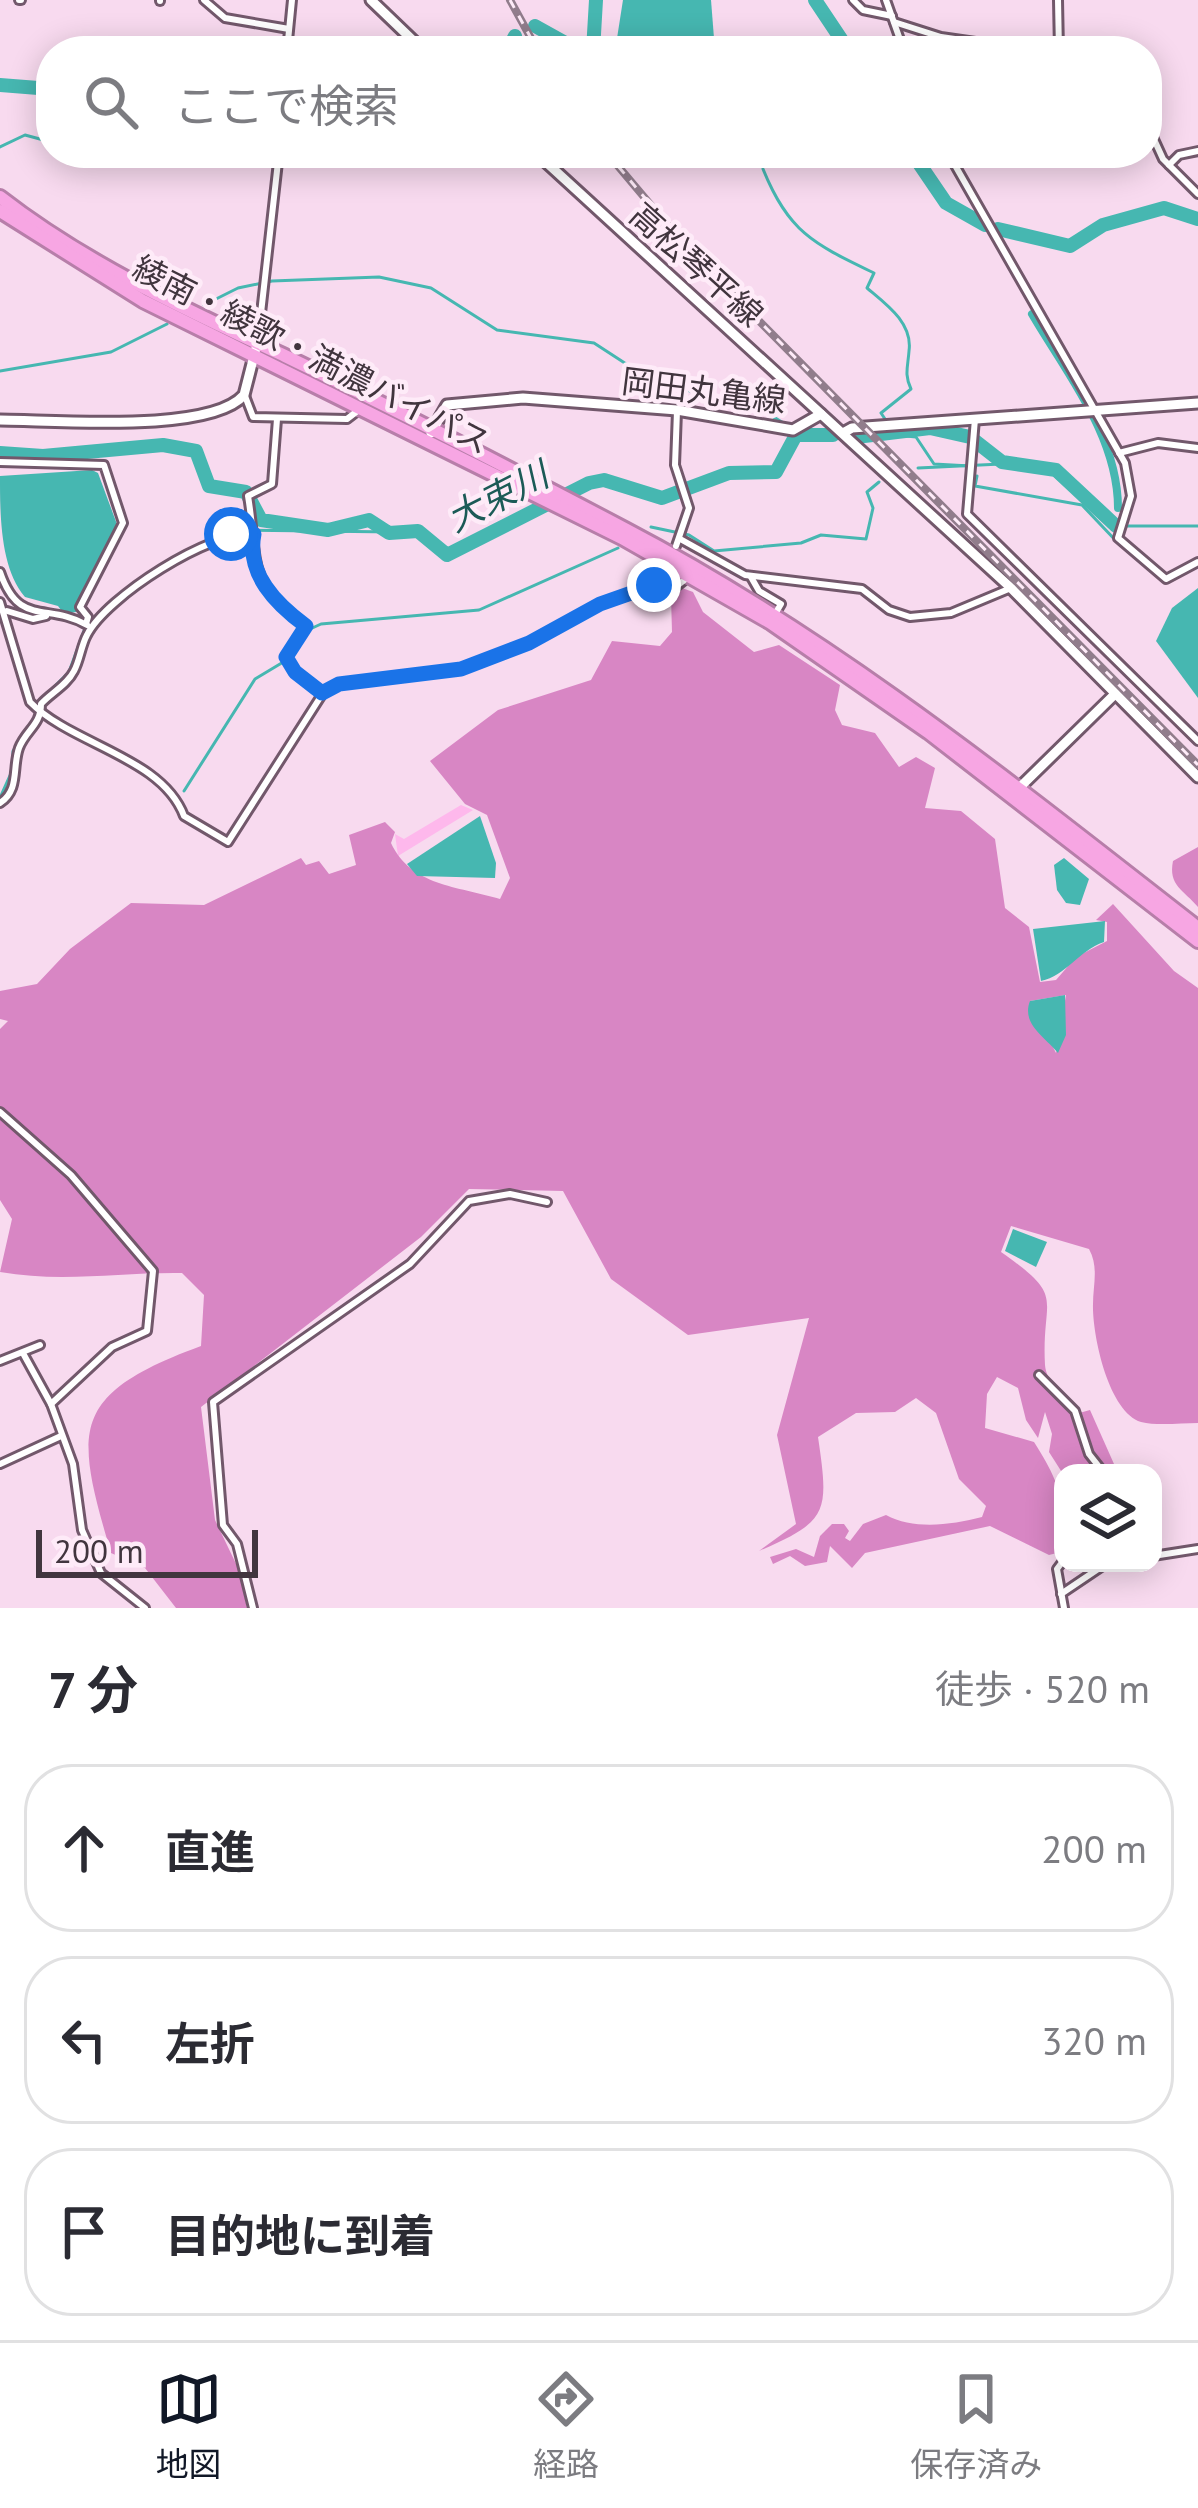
<!DOCTYPE html>
<html lang="ja">
<head>
<meta charset="utf-8">
<style>
  body { margin:0; font-family:"PT Sans","Noto Sans JP",sans-serif; background:#f7f7f7; color:#2b2b33 }
  .controls { position:absolute; right:36px; bottom:36px; display:grid; overflow:hidden; border-radius:24px; box-shadow:0 6px 30px #0003 }
  .controls button { width:108px; height:108px; display:grid; place-items:center; padding:0; border:0; border-bottom:3px solid #e1e1e2; background:#fff; color:#2b2b33; font:60px sans-serif }
  .scale { position:absolute; left:36px; bottom:30px; width:222px; box-sizing:border-box; padding-left:12px; border:6px solid #41353e; border-top:0; font-size:33px; line-height:42px; white-space:nowrap; color:#41353e; -webkit-text-stroke:9px #feebf8; paint-order:stroke }
  .stop { position:absolute; width:36px; height:36px; margin:-27px; border:9px solid #1a73e8; border-radius:50%; background:#fff }
  .stop.end { background:#1a73e8; border-color:#fff; box-shadow:0 3px 12px #0008 }
  .list { margin:0; padding:0; list-style:none }
  h2 { display:flex; justify-content:space-between; align-items:center; height:156px; margin:0; padding:0 48px; font-size:51px }
  h2 small { font-size:39px; font-weight:400; color:#7c7c81 }
  .list li { display:grid; grid-template-columns:78px 1fr auto; gap:36px; align-items:center; box-sizing:border-box; height:168px; margin:0 24px 24px; padding:0 24px; border:3px solid #e1e1e2; border-radius:48px }
  .list b { display:block; font-size:45px; white-space:nowrap }
  .list em { font-size:39px; font-style:normal; color:#7c7c81 }
  .icon { flex:none; width:66px; height:66px; fill:none; stroke:currentColor; stroke-width:2; stroke-linecap:round; stroke-linejoin:round }
  .map { position:relative; flex:none; width:1198px; height:1608px; overflow:hidden }
  .search { position:absolute; background:#fff; box-shadow:0 6px 30px #0003; left:36px; right:36px; top:36px; height:132px; display:flex; align-items:center; gap:30px; box-sizing:border-box; padding:0 42px; border-radius:48px; color:#7c7c81; font-size:45px }
  .sheet { height:732px; background:#fff }
  nav { display:flex; justify-content:space-around; align-items:center; box-sizing:border-box; height:168px; border-top:3px solid #e1e1e2; background:#fff; font-size:33px; color:#7c7c81 }
  nav a { display:grid; justify-items:center; gap:6px }
  nav .on { color:#111827 }
  .map>svg:first-child { display:block }
  .green { fill:#feb8ec }
  .forest { fill:#d886c4; fill-rule:evenodd }
  .water { fill:#46b7b1 }
  .lines { fill:none; stroke-linecap:round; stroke-linejoin:round }
  .stream { stroke:#46b7b1; stroke-width:3 }
  .canal { stroke:#46b7b1; stroke-width:8 }
  .river { stroke:#46b7b1; stroke-width:14 }
  .street-casing { stroke:#72586b; stroke-width:12 }
  .secondary-casing { stroke:#72586b; stroke-width:15 }
  .highway-casing { stroke:#b77ea9; stroke-width:18 }
  .street { stroke:#fff; stroke-width:6 }
  .secondary { stroke:#fff; stroke-width:9 }
  .highway { stroke:#f7a6e3; stroke-width:12 }
  .rail-casing { stroke:#917d8c; stroke-width:8 }
  .rail { stroke:#feebf8; stroke-width:3; stroke-dasharray:9; stroke-linecap:butt }
  .route { stroke:#1a73e8; stroke-width:15 }
  .labels { text-anchor:middle; dominant-baseline:central; stroke-width:9; stroke-linejoin:round; paint-order:stroke }
  .street-label { font-size:33px; fill:#41353e; stroke:#feebf8 }
  .water-label { font-size:36px; font-style:italic; fill:#1c5b57; stroke:#feebf8 }
</style>
</head>
<body>
<div class="map">
<svg width="1198" height="1608" viewBox="0 0 1198 1608">
  <rect width="100%" height="100%" fill="#f8daef"/>
  <polygon class="green" points="461,805 473,810 398,856 395,834 404,839"/>
  <g class="forest">
    <path d="M 682,588 L 693,592 L 703,612 L 754,652 L 779,645 L 840,685 L 835,710 L 842,725 L 875,733 L 899,767 L 916,757 L 935,768 L 925,808 L 961,811 L 995,839 L 1005,908 L 1029,927 L 1040,982 L 1056,980 L 1076,957 L 1107,941 L 1107,922 L 1096,920 L 1113,904 L 1174,971 L 1198,988 L 1198,1423 C 1181,1423 1157,1426 1141,1422 C 1108,1412 1092,1334 1093,1304 C 1093,1285 1099,1267 1089,1249 L 1011,1226 L 1001,1252 C 1068,1299 1041,1295 1045,1365 C 1046,1381 1064,1401 1072,1415 L 1090,1410 L 1118,1473 L 1063,1474 L 1049,1452 L 1052,1434 L 1045,1412 L 1038,1438 L 1026,1420 L 1018,1388 L 997,1377 L 987,1394 L 985,1428 L 1034,1442 C 1058,1480 1071,1507 1057,1553 L 1049,1555 L 990,1526 L 865,1553 L 852,1568 L 830,1546 L 827,1562 L 805,1566 L 790,1556 L 773,1564 L 770,1557 L 796,1549 L 814,1557 L 820,1536 L 832,1524 L 844,1524 L 849,1531 L 845,1538 L 850,1541 L 863,1524 L 886,1515 C 914,1530 951,1525 982,1517 L 986,1506 L 959,1479 L 936,1413 L 916,1398 L 895,1412 L 856,1413 L 818,1437 C 829,1512 829,1521 759,1551 L 796,1524 L 777,1435 L 809,1318 L 688,1335 L 611,1279 L 563,1191 L 469,1189 L 421,1237 L 201,1407 L 215,1520 L 239,1570 L 247,1608 L 176,1608 L 145,1568 L 111,1553 C 75,1430 68,1395 201,1346 L 204,1295 L 182,1273 C 121,1272 62,1283 0,1272 L 12,1219 L 0,1200 L 0,1029 L 8,1021 L 0,1019 L 0,991 L 37,984 L 70,949 L 131,903 L 204,905 L 301,858 L 306,865 L 319,861 L 329,874 L 356,865 L 349,835 L 385,822 L 395,832 L 391,843 C 411,886 457,886 500,899 L 510,878 L 487,815 L 465,804 L 430,761 L 498,710 L 591,680 L 612,641 L 660,646 L 672,632 L 671,597 ZM 1066,995 L 1056,1053 L 1030,1001 Z"/>
    <path d="M 1198,847 L 1198,907 C 1184,890 1168,886 1173,861 Z"/>
  </g>
  <g class="water">
    <polygon points="623,0 711,0 715,51 615,51"/>
    <path d="M 92,470 L 98,473 L 118,527 L 76,612 L 64,614 L 58,606 L 25,597 C 0,568 0,514 0,476 Z"/>
    <polygon points="1198,588 1198,698 1156,641 1172,608"/>
    <polygon points="480,816 496,863 495,878 417,876 407,864"/>
    <polygon points="1064,858 1089,879 1080,905 1066,903 1057,890 1054,865"/>
    <path d="M 1105,921 L 1104,942 C 1078,951 1066,976 1041,981 L 1033,929 Z"/>
    <path d="M 1065,995 L 1066,1035 L 1058,1053 C 1045,1037 1021,1024 1030,1001 Z"/>
    <polygon points="1013,1229 1047,1242 1036,1267 1005,1251"/>
  </g>
  <g class="lines">
    <g class="stream">
      <polyline points="0,147 25,135 51,142"/>
      <polyline points="182,153 269,153"/>
      <path d="M 763,169 C 789,233 814,244 874,273 L 867,288 C 886,304 913,323 909,351 C 908,366 904,375 911,389 L 881,413 L 887,422"/>
      <polyline points="204,305 238,288 272,281 379,277 431,288 497,330 594,343 657,384 752,404 800,433"/>
      <polyline points="0,371 111,352 167,324"/>
      <polyline points="891,428 896,435 916,437 934,464 970,466"/>
      <polyline points="918,468 1001,464 1048,470 1090,506"/>
      <polyline points="977,476 975,486 1082,505 1119,544 1170,580"/>
      <polyline points="1116,526 1198,526"/>
      <polyline points="651,527 689,535 714,551 801,543 821,535 866,539 873,508 867,492 879,482"/>
      <polyline points="173,559 228,530 394,532"/>
      <polyline points="291,657 308,630 321,624 479,610 618,548"/>
      <polyline points="38,703 69,672 85,628 95,620"/>
      <polyline points="13,761 13,751 29,728"/>
      <polyline points="184,791 255,679 285,661"/>
      <polyline points="0,798 12,771"/>
    </g>
    <path class="canal" d="M 1032,314 C 1067,374 1118,436 1118,508"/>
    <g class="river">
      <polyline points="815,0 849,51"/>
      <polyline points="535,26 580,51"/>
      <polyline points="507,51 515,36"/>
      <polyline points="593,51 596,0"/>
      <polyline points="0,85 51,89"/>
      <polyline points="912,153 946,203 985,225"/>
      <polyline points="998,229 1070,246 1103,225 1164,208 1198,219"/>
      <polyline points="856,437 930,428 970,437 1002,462 1056,470 1116,526"/>
      <polyline points="0,453 43,456 163,445 196,451 209,486 246,492 261,520 328,530 369,520 389,533 418,531 447,555 589,483 604,480 662,498 729,473 776,472 796,435 833,435"/>
    </g>
    <g class="street-casing">
      <g id="street">
        <polyline points="19,0 21,0"/>
        <polyline points="204,0 225,18 289,29"/>
        <polyline points="853,0 863,10 892,16"/>
        <polyline points="886,0 904,51"/>
        <polyline points="1058,0 1059,51"/>
        <polyline points="160,1 160,0"/>
        <polyline points="894,22 941,37 1039,51"/>
        <polyline points="287,51 292,0"/>
        <polyline points="1147,124 1163,159 1198,194"/>
        <polyline points="948,153 1125,463 1131,496 1118,538 1166,579 1198,562"/>
        <polyline points="1169,165 1179,155 1198,151"/>
        <polyline points="258,340 279,153"/>
        <polyline points="245,396 253,417 347,419 360,409"/>
        <path d="M 277,419 L 272,484 L 248,496 C 259,561 245,582 306,626 L 286,657 L 295,672 L 323,693"/>
        <polyline points="975,419 967,514 1198,741"/>
        <polyline points="1119,453 1158,443 1198,448"/>
        <polyline points="0,462 104,465 123,523 80,607 88,617 86,624"/>
        <polyline points="682,540 745,575 862,589 889,610 910,617 951,613 1011,588"/>
        <polyline points="676,546 689,508 675,465 677,411"/>
        <path d="M 0,572 C 19,628 47,602 87,625"/>
        <polyline points="751,577 759,591 781,604 775,614"/>
        <polyline points="634,594 677,586 687,578"/>
        <path d="M 0,602 L 30,702 C 72,745 162,757 184,816 L 228,842 L 323,693 L 339,684 L 461,669 L 529,643 L 600,604 L 650,588 L 663,571"/>
        <polyline points="7,611 33,619 46,616"/>
        <path d="M 0,803 C 20,790 12,768 19,748 C 26,730 41,725 41,704 C 51,693 67,685 74,671 C 80,660 81,646 87,635 C 106,597 211,530 253,534"/>
        <polyline points="0,1112 71,1175 153,1271 147,1331 112,1347 51,1404"/>
        <polyline points="24,1355 51,1404 73,1464 82,1530 101,1573 145,1608"/>
        <polyline points="0,1361 40,1345"/>
        <polyline points="1039,1375 1075,1411 1089,1454 1104,1473"/>
        <polyline points="0,1464 61,1436"/>
        <polyline points="1153,1556 1198,1549"/>
        <polyline points="1063,1561 1057,1569 1064,1608"/>
        <polyline points="1061,1594 1107,1563"/>
        <polyline points="253,1608 237,1544 223,1525 213,1402 410,1264 469,1201 510,1194 547,1202"/>
      </g>
    </g>
    <g class="secondary-casing">
      <g id="secondary">
        <polyline points="371,0 424,51"/>
        <polyline points="536,153 1011,588 1198,777"/>
        <path d="M 0,420 C 53,420 210,434 244,395 L 257,344"/>
        <polyline points="431,433 447,405 523,398 677,410 793,430 821,414"/>
        <polyline points="843,433 852,428 1198,403"/>
        <polyline points="1016,791 1115,694"/>
      </g>
    </g>
    <g class="highway-casing">
      <g id="highway">
        <path d="M 0,197 C 86,264 187,310 285,356 C 399,411 513,470 625,529 C 833,638 1013,784 1198,928"/>
        <polyline points="0,211 143,301 622,538 771,623 928,732 1198,941"/>
      </g>
    </g>
    <use href="#street" class="street"/>
    <use href="#secondary" class="secondary"/>
    <use href="#highway" class="highway"/>
    <g class="rail-casing">
      <g id="rail">
        <polyline points="510,0 538,51"/>
        <polyline points="607,153 687,248 1198,765"/>
      </g>
    </g>
    <use href="#rail" class="rail"/>
  </g>
  <g class="lines">
    <path class="route" d="M 231,534 L 254,534 C 246,574 276,604 306,626 L 286,657 L 295,672 L 322,693 L 339,684 L 461,669 L 529,643 L 600,604 L 654,585"/>
  </g>
  <g class="labels">
    <g class="street-label">
      <text transform="translate(697 264) rotate(42)">高松琴平線</text>
      <text transform="translate(312 354) rotate(27)">綾南・綾歌・満濃バイパス</text>
      <text transform="translate(704 390) rotate(7)">岡田丸亀線</text>
    </g>
    <g class="water-label">
      <text transform="translate(497 496) rotate(-27)">大束川</text>
    </g>
  </g>
</svg>
<div class="controls">
<button><svg class="icon" aria-label="layers" viewBox="0 0 24 24"><path d="M12 4l9 5-9 5-9-5zM3 14l9 5 9-5"/></svg></button>
</div>
<div class="scale">200 m</div>
<div class="stop" style="left:231px;top:534px"></div>
<div class="stop end" style="left:654px;top:585px"></div>
<div class="search"><svg class="icon" aria-label="search" viewBox="0 0 24 24"><circle cx="10" cy="10" r="6"/><path d="M15 15l6 6"/></svg>ここで検索</div>
</div>
<section class="sheet">
<h2>7 分<small>徒歩 · 520 m</small></h2>
<ul class="list">
<li><svg class="icon" aria-label="ahead" viewBox="0 0 24 24"><path d="M12 20V5M6 11l6-6 6 6"/></svg><div><b>直進</b></div><em>200 m</em></li>
<li><svg class="icon" aria-label="left" viewBox="0 0 24 24"><path d="M17 20v-9H6M10 6l-5 5 5 5"/></svg><div><b>左折</b></div><em>320 m</em></li>
<li><svg class="icon" aria-label="arrive" viewBox="0 0 24 24"><path d="M6 21V4h12l-3 4 3 4H6"/></svg><div><b>目的地に到着</b></div></li>
</ul>
</section>
<nav>
<a class="on"><svg class="icon" aria-label="map" viewBox="0 0 24 24"><path d="M3 6l6-2 6 2 6-2v14l-6 2-6-2-6 2zM9 4v14M15 6v14"/></svg>地図</a>
<a><svg class="icon" aria-label="directions" viewBox="0 0 24 24"><path d="M12 3l9 9-9 9-9-9zM9 14v-3h6M13 9l2 2-2 2"/></svg>経路</a>
<a><svg class="icon" aria-label="saved" viewBox="0 0 24 24"><path d="M7 4h10v16l-5-4-5 4z"/></svg>保存済み</a>
</nav>
</body>
</html>
